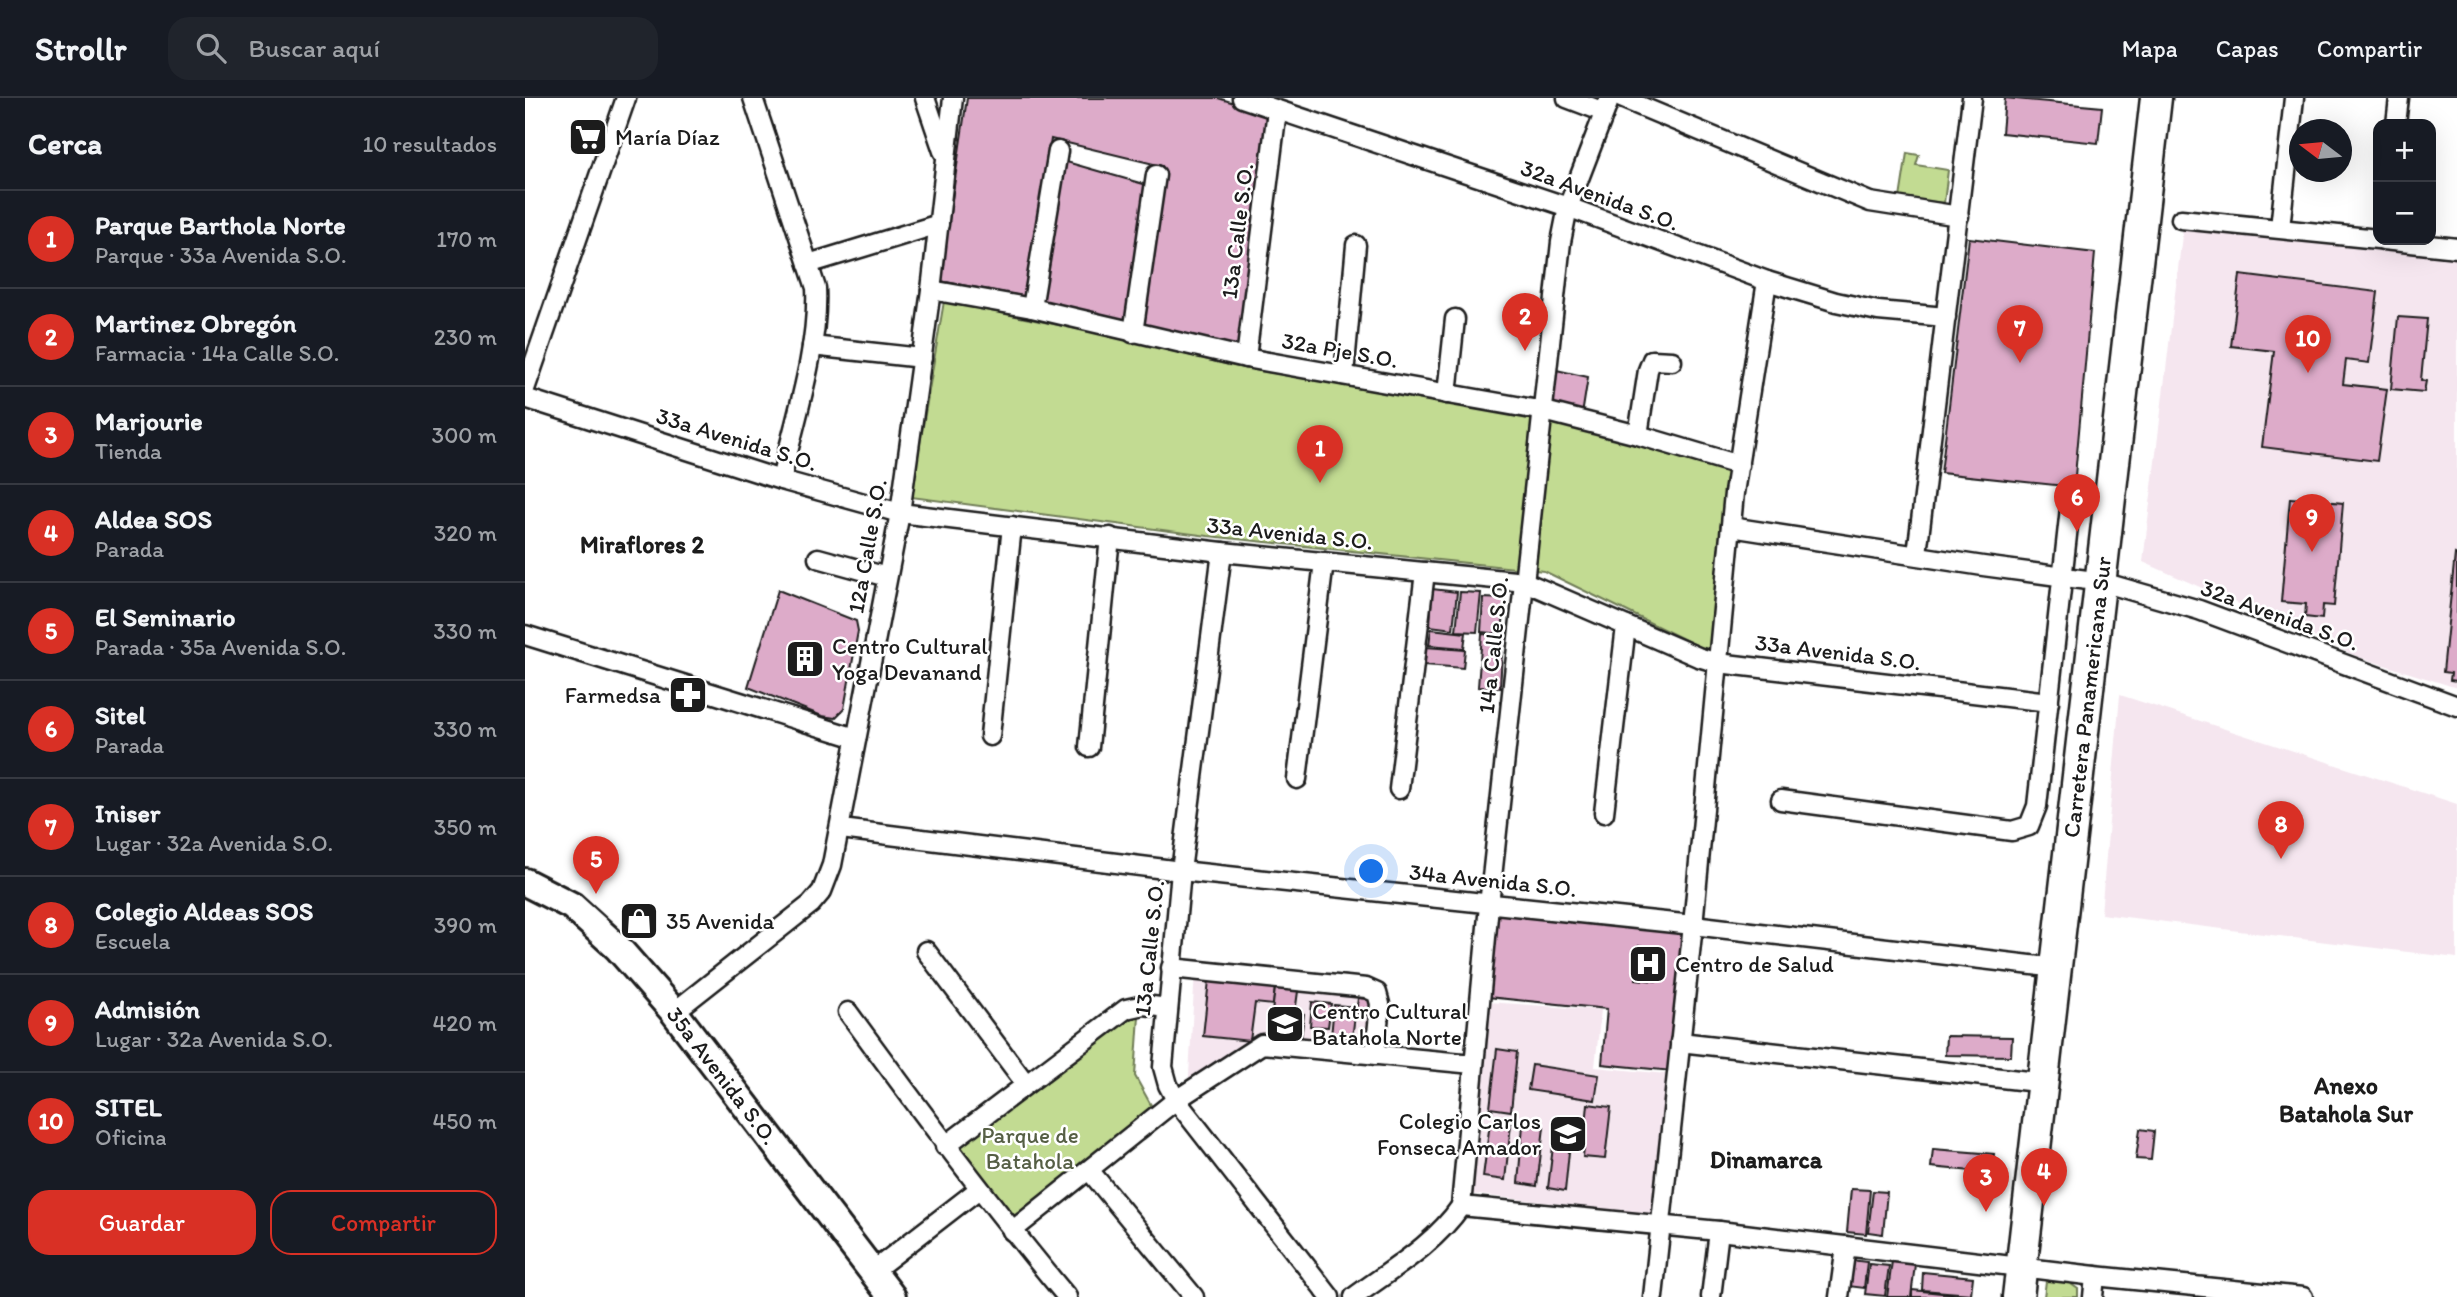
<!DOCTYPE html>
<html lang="es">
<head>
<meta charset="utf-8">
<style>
  body { margin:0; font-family:Itim,sans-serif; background:#20242c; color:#f1f3f6 }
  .controls { position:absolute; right:21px; top:21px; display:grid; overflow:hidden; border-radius:14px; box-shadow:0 7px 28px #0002 }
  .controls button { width:63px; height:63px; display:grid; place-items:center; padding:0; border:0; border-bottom:2px solid #363941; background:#171b24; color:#f1f3f6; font:35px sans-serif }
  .compass { position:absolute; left:1764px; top:21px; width:63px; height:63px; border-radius:50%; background:#171b24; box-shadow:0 7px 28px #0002; rotate:286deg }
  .you { position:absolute; left:847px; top:774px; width:24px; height:24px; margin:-18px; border:5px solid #fff; border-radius:50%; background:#1a73e8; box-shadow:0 0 0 10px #1a73e833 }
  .badge { display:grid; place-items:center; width:46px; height:46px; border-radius:50%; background:#d93025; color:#fff; font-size:23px; font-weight:700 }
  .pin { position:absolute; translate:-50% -58px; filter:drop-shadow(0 2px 4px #0008) }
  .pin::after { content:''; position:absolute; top:37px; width:24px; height:21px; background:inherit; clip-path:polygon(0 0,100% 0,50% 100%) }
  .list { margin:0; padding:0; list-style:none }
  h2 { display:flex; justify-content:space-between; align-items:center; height:91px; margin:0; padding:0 28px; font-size:30px }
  h2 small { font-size:23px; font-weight:400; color:#9ea1a6 }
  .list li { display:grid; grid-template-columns:46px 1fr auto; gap:21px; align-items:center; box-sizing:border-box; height:98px; padding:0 28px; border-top:2px solid #363941 }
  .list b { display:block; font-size:26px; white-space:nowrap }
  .list p { margin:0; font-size:23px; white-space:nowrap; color:#9ea1a6 }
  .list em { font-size:23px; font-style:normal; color:#9ea1a6 }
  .actions { display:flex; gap:14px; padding:21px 28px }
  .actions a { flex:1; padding:16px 0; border:2px solid #d93025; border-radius:21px; text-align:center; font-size:24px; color:#d93025 }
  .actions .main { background:#d93025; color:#fff }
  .icon { flex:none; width:38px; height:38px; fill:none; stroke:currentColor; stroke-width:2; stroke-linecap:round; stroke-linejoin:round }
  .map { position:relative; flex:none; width:1932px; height:1199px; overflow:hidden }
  header { display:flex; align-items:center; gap:42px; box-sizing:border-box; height:98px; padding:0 35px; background:#171b24; border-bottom:2px solid #363941 }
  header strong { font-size:33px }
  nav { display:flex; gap:38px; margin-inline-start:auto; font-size:24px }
  .search { width:490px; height:63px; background:#20242c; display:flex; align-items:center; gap:18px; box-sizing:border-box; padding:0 24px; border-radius:21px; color:#9ea1a6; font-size:26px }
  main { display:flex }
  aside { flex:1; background:#171b24 }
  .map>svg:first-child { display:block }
  .built { fill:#f5e6ef }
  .green { fill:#c2db92; stroke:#6f7c57; stroke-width:2 }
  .building { fill:#ddabc9; stroke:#1c1c1c; stroke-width:2 }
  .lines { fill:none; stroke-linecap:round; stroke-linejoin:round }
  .minor-casing { stroke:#1c1c1c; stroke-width:23 }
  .secondary-casing { stroke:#1c1c1c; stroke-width:32 }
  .trunk-casing { stroke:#1c1c1c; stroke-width:35 }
  .minor { stroke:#fff; stroke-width:18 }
  .secondary { stroke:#fff; stroke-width:26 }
  .trunk { stroke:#fff; stroke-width:30 }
  .labels { text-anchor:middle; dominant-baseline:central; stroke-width:5; stroke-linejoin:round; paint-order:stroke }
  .poi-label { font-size:23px; fill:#1c1c1c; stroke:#fff; text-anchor:start }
  .street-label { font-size:23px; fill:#1c1c1c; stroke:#fff }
  .park-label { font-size:23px; fill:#565f45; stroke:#fff }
  .neighbourhood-label { font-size:24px; font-weight:bold; fill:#1c1c1c; stroke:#fff }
</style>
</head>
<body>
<header>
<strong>Strollr</strong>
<div class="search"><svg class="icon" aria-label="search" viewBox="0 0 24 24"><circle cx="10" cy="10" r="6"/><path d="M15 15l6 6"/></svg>Buscar aquí</div>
<nav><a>Mapa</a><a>Capas</a><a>Compartir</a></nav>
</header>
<main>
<aside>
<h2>Cerca<small>10 resultados</small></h2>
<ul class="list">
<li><span class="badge">1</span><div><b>Parque Barthola Norte</b><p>Parque · 33a Avenida S.O.</p></div><em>170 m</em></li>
<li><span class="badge">2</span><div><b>Martinez Obregón</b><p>Farmacia · 14a Calle S.O.</p></div><em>230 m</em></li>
<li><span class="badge">3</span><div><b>Marjourie</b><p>Tienda</p></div><em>300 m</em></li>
<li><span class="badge">4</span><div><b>Aldea SOS</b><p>Parada</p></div><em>320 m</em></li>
<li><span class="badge">5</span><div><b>El Seminario</b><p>Parada · 35a Avenida S.O.</p></div><em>330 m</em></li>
<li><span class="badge">6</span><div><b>Sitel</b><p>Parada</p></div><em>330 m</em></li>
<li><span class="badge">7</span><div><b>Iniser</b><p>Lugar · 32a Avenida S.O.</p></div><em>350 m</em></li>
<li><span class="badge">8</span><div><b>Colegio Aldeas SOS</b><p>Escuela</p></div><em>390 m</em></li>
<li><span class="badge">9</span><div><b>Admisión</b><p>Lugar · 32a Avenida S.O.</p></div><em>420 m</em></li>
<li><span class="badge">10</span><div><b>SITEL</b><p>Oficina</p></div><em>450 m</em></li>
</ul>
<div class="actions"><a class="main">Guardar</a><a>Compartir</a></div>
</aside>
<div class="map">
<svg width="1932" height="1199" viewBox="0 0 1932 1199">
  <rect width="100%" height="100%" fill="#fff"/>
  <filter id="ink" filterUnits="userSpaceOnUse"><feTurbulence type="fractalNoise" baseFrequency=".0143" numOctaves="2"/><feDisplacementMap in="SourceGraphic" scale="14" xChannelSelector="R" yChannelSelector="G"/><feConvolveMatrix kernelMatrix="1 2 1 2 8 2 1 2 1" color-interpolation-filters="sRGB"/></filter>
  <g filter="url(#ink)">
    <g class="built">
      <polygon points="1658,129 1932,155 1932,590 1834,559 1618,464"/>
      <polygon points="1595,597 1932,706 1932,860 1576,816"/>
      <polygon points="670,873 852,895 850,957 750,946 663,994"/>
      <polygon points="963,904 1076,912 1070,969 1141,976 1126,1116 946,1096"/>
    </g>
    <g class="green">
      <polygon points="1382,55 1394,57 1391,67 1423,72 1419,105 1375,100"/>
      <polygon points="419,203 586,238 708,268 1052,328 1203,372 1189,535 1183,553 1019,473 683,438 386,399"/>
      <polygon points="601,911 614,918 610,978 632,1018 487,1133 420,1048"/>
      <polygon points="1521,1183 1543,1184 1553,1191 1553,1199 1519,1199"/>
    </g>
    <g class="building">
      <polygon points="442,0 693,0 742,15 713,252 618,227 637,68 526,41 502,199 415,183"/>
      <polygon points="1480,0 1577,9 1573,45 1477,35"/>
      <polygon points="538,63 622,87 601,225 516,203"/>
      <polygon points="1444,140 1570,155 1549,389 1416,375"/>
      <polygon points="1715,177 1853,194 1844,265 1821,262 1818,286 1862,291 1852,363 1737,349 1749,253 1706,248"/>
      <polygon points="1873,219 1902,221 1896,282 1901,283 1899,294 1866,291"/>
      <polygon points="1027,271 1063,279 1057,317 1022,309"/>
      <polygon points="1765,400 1818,405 1809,508 1798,507 1797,521 1780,519 1781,506 1756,504"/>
      <polygon points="1930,456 1932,457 1932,583 1925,582 1926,575 1918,574"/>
      <polygon points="907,491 932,494 928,531 905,528"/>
      <polygon points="253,492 331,523 333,533 319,611 310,620 297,618 223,589"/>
      <polygon points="935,494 956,495 952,534 931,533"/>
      <polygon points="958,500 980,501 977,536 956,534"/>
      <polygon points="906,531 941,535 939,550 904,547"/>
      <polygon points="957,536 978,538 975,590 953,589"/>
      <polygon points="901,549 940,552 938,570 900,567"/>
      <polygon points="972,815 1163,832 1147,973 1077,966 1082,911 963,899"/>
      <polygon points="1114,848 1135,851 1131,883 1111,881"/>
      <polygon points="684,882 750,889 748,907 730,905 725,943 678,938"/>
      <polygon points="751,883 774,886 770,915 779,916 776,941 744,937"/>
      <polygon points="833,900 850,902 849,918 831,916"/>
      <polygon points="787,904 806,906 803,929 785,928"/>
      <polygon points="809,907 831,909 827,941 806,939"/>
      <polygon points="1421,938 1487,939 1486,958 1420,957"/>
      <polygon points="972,951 992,954 986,1013 965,1010"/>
      <polygon points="1007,967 1074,977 1070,1002 1003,992"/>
      <polygon points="1063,1006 1086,1009 1080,1061 1058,1059"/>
      <polygon points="965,1024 986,1026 980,1082 958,1079"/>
      <polygon points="998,1027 1019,1029 1012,1088 993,1085"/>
      <polygon points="1615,1031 1629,1033 1626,1062 1611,1061"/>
      <polygon points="1030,1032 1046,1034 1040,1093 1023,1090"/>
      <polygon points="1408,1051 1469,1056 1467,1075 1406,1069"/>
      <polygon points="1326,1091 1345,1092 1341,1136 1322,1134"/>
      <polygon points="1348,1093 1362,1094 1358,1136 1343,1134"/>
      <polygon points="1326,1162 1342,1164 1339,1190 1323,1188"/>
      <polygon points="1367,1163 1390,1166 1386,1199 1362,1199"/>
      <polygon points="1344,1166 1364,1168 1360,1198 1340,1196"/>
      <polygon points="1398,1174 1448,1179 1446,1196 1397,1192"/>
      <polygon points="1387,1192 1446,1198 1446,1199 1387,1199"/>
    </g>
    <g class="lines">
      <g class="minor-casing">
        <g id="minor">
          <path d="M 228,0 L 291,190 C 294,250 270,322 256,382"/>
          <polyline points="400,0 418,53"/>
          <polyline points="717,0 1043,109 1242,183 1311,204 1353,213 1421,219"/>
          <polyline points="1042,0 1079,14"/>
          <polyline points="1096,0 1345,104 1434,118"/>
          <polyline points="1871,26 1874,0"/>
          <polyline points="1656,121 1853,141"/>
          <polyline points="1755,130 1769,0"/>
          <polyline points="1858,142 1932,150"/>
          <polyline points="283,166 414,126"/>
          <polyline points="406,192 507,210 721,260 1019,313 1113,337 1214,367"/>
          <polyline points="507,210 533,53"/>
          <polyline points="608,235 631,77"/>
          <polyline points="287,248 397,260"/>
          <polyline points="721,260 752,12"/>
          <polyline points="819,277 831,147"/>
          <polyline points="0,291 101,0"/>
          <polyline points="922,296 930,221"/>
          <polyline points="0,300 256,382 375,415 697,454 1000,484 1173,559 1193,565 1524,604"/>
          <polyline points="1113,337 1123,272 1127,262 1147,263"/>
          <polyline points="1206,429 1458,468 1577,484 1674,512 1932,608"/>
          <polyline points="697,454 656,773 638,969 643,987 651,1002 805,1199"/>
          <polyline points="1392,456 1447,0"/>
          <polyline points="293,460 362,479"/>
          <polyline points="0,537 331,640"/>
          <polyline points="465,638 487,428"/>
          <polyline points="564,649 585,439"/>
          <polyline points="772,681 799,464"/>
          <polyline points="874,691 900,474"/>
          <polyline points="1256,702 1487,733 1504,728 1512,708 1546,401"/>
          <polyline points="1079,715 1101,528"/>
          <polyline points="316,731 656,773 1168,827 1532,870"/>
          <polyline points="401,853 501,986"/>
          <polyline points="646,870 841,890 852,895 855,906 850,957"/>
          <polyline points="149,914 286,806 297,793 307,767 375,415 406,192 428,0"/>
          <path d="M 323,914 C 394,1011 465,1107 542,1199"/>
          <polyline points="1155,944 1503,983"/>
          <polyline points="420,1048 601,911 619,907 643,910"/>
          <polyline points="564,1072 669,1199"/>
          <polyline points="936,1108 964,807 1036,144 1043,109 1085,0"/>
          <polyline points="487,1133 651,1002 737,946 948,966"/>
          <polyline points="348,1173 454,1091"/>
          <path d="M 829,1199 C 867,1171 909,1147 936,1108 L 1194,1133 L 1570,1178 L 1778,1199"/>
          <polyline points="1128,1199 1168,827 1209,395 1242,183"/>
          <polyline points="1186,1199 1194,1133"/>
          <polyline points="1314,1199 1321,1148"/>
          <polyline points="1568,1199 1570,1178"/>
        </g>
      </g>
      <g class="secondary-casing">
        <g id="secondary">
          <path id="s1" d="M 0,784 L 47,808 L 93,850 L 149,914 L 367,1199"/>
        </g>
      </g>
      <g class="trunk-casing">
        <g id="trunk">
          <path id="s2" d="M 1493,1199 L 1631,0"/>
        </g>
      </g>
      <use href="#minor" class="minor"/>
      <use href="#secondary" class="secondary"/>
      <use href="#trunk" class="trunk"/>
    </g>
  </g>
  <defs>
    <g id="supermarket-square" transform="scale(2.0125)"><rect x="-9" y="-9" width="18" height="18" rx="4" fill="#1c1c1c" stroke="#fff"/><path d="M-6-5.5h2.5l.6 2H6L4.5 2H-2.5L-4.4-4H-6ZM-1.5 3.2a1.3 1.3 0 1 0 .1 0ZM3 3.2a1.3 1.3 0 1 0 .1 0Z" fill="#fff"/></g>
    <g id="building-square" transform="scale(2.0125)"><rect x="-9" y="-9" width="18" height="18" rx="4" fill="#1c1c1c" stroke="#fff"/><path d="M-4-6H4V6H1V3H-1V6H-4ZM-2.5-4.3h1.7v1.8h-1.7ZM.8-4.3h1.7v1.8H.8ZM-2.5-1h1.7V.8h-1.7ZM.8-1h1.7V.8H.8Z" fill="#fff"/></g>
    <g id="pharmacy-square" transform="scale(2.0125)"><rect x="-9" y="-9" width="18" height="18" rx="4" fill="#1c1c1c" stroke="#fff"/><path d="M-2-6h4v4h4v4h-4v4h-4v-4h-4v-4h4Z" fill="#fff"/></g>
    <g id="shop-square" transform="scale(2.0125)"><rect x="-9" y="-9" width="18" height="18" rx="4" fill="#1c1c1c" stroke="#fff"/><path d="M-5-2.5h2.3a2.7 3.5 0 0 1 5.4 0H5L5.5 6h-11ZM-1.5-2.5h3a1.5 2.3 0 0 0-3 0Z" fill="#fff"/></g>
    <g id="hospital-square" transform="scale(2.0125)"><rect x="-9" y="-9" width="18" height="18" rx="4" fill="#1c1c1c" stroke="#fff"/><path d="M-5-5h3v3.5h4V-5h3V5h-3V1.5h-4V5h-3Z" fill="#fff"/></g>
    <g id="school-square" transform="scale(2.0125)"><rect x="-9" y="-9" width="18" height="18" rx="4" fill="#1c1c1c" stroke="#fff"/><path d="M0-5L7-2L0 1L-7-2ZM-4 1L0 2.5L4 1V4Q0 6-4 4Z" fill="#fff"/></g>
  </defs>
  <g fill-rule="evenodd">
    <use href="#supermarket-square" x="63" y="39"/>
    <use href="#building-square" x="280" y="561"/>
    <use href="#pharmacy-square" x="163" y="597"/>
    <use href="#shop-square" x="114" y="823"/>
    <use href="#hospital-square" x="1123" y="866"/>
    <use href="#school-square" x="760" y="926"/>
    <use href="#school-square" x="1043" y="1036"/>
  </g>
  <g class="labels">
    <g class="poi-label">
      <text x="90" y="39">María Díaz</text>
      <text x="307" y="548">Centro Cultural<tspan x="307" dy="26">Yoga Devanand</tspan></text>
      <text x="136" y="597" text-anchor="end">Farmedsa</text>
      <text x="141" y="823">35 Avenida</text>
      <text x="1150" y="866">Centro de Salud</text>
      <text x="787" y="913">Centro Cultural<tspan x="787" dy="26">Batahola Norte</tspan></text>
      <text x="1016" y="1023" text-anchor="end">Colegio Carlos<tspan x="1016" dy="26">Fonseca Amador</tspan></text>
    </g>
    <g class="street-label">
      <text transform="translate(1075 97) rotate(20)">32a Avenida S.O.</text>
      <text transform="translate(712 133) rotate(-83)">13a Calle S.O.</text>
      <text transform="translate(815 252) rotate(10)">32a Pje S.O.</text>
      <text transform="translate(212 341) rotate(17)">33a Avenida S.O.</text>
      <text transform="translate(765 435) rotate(6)">33a Avenida S.O.</text>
      <text transform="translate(342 448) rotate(-80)">12a Calle S.O.</text>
      <text transform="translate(1755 517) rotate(20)">32a Avenida S.O.</text>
      <text transform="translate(968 547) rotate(-84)">14a Calle S.O.</text>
      <text transform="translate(1313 554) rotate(7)">33a Avenida S.O.</text>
      <text stroke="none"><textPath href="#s2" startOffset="604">Carretera Panamericana Sur</textPath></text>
      <text transform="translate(968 782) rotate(6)">34a Avenida S.O.</text>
      <text transform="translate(624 850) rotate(-84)">13a Calle S.O.</text>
      <text stroke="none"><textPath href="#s1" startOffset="280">35a Avenida S.O.</textPath></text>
    </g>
    <g class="park-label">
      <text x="505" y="1037">Parque de<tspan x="505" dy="26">Batahola</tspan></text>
    </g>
    <g class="neighbourhood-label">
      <text x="117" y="446">Miraflores 2</text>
      <text x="1821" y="987">Anexo<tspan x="1821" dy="28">Batahola Sur</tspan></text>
      <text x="1241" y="1061">Dinamarca</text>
    </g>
  </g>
</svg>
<div class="controls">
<button>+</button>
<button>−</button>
</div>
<svg class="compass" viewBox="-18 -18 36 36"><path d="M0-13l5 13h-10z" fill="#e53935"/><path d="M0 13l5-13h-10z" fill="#9ea1a6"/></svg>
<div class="you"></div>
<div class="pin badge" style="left:795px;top:385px">1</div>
<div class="pin badge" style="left:1000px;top:253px">2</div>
<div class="pin badge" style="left:1461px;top:1114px">3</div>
<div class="pin badge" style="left:1519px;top:1108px">4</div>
<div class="pin badge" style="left:71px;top:796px">5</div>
<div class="pin badge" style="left:1552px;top:434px">6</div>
<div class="pin badge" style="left:1495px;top:265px">7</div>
<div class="pin badge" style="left:1756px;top:761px">8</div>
<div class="pin badge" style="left:1787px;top:454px">9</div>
<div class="pin badge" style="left:1783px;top:275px">10</div>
</div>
</main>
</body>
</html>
